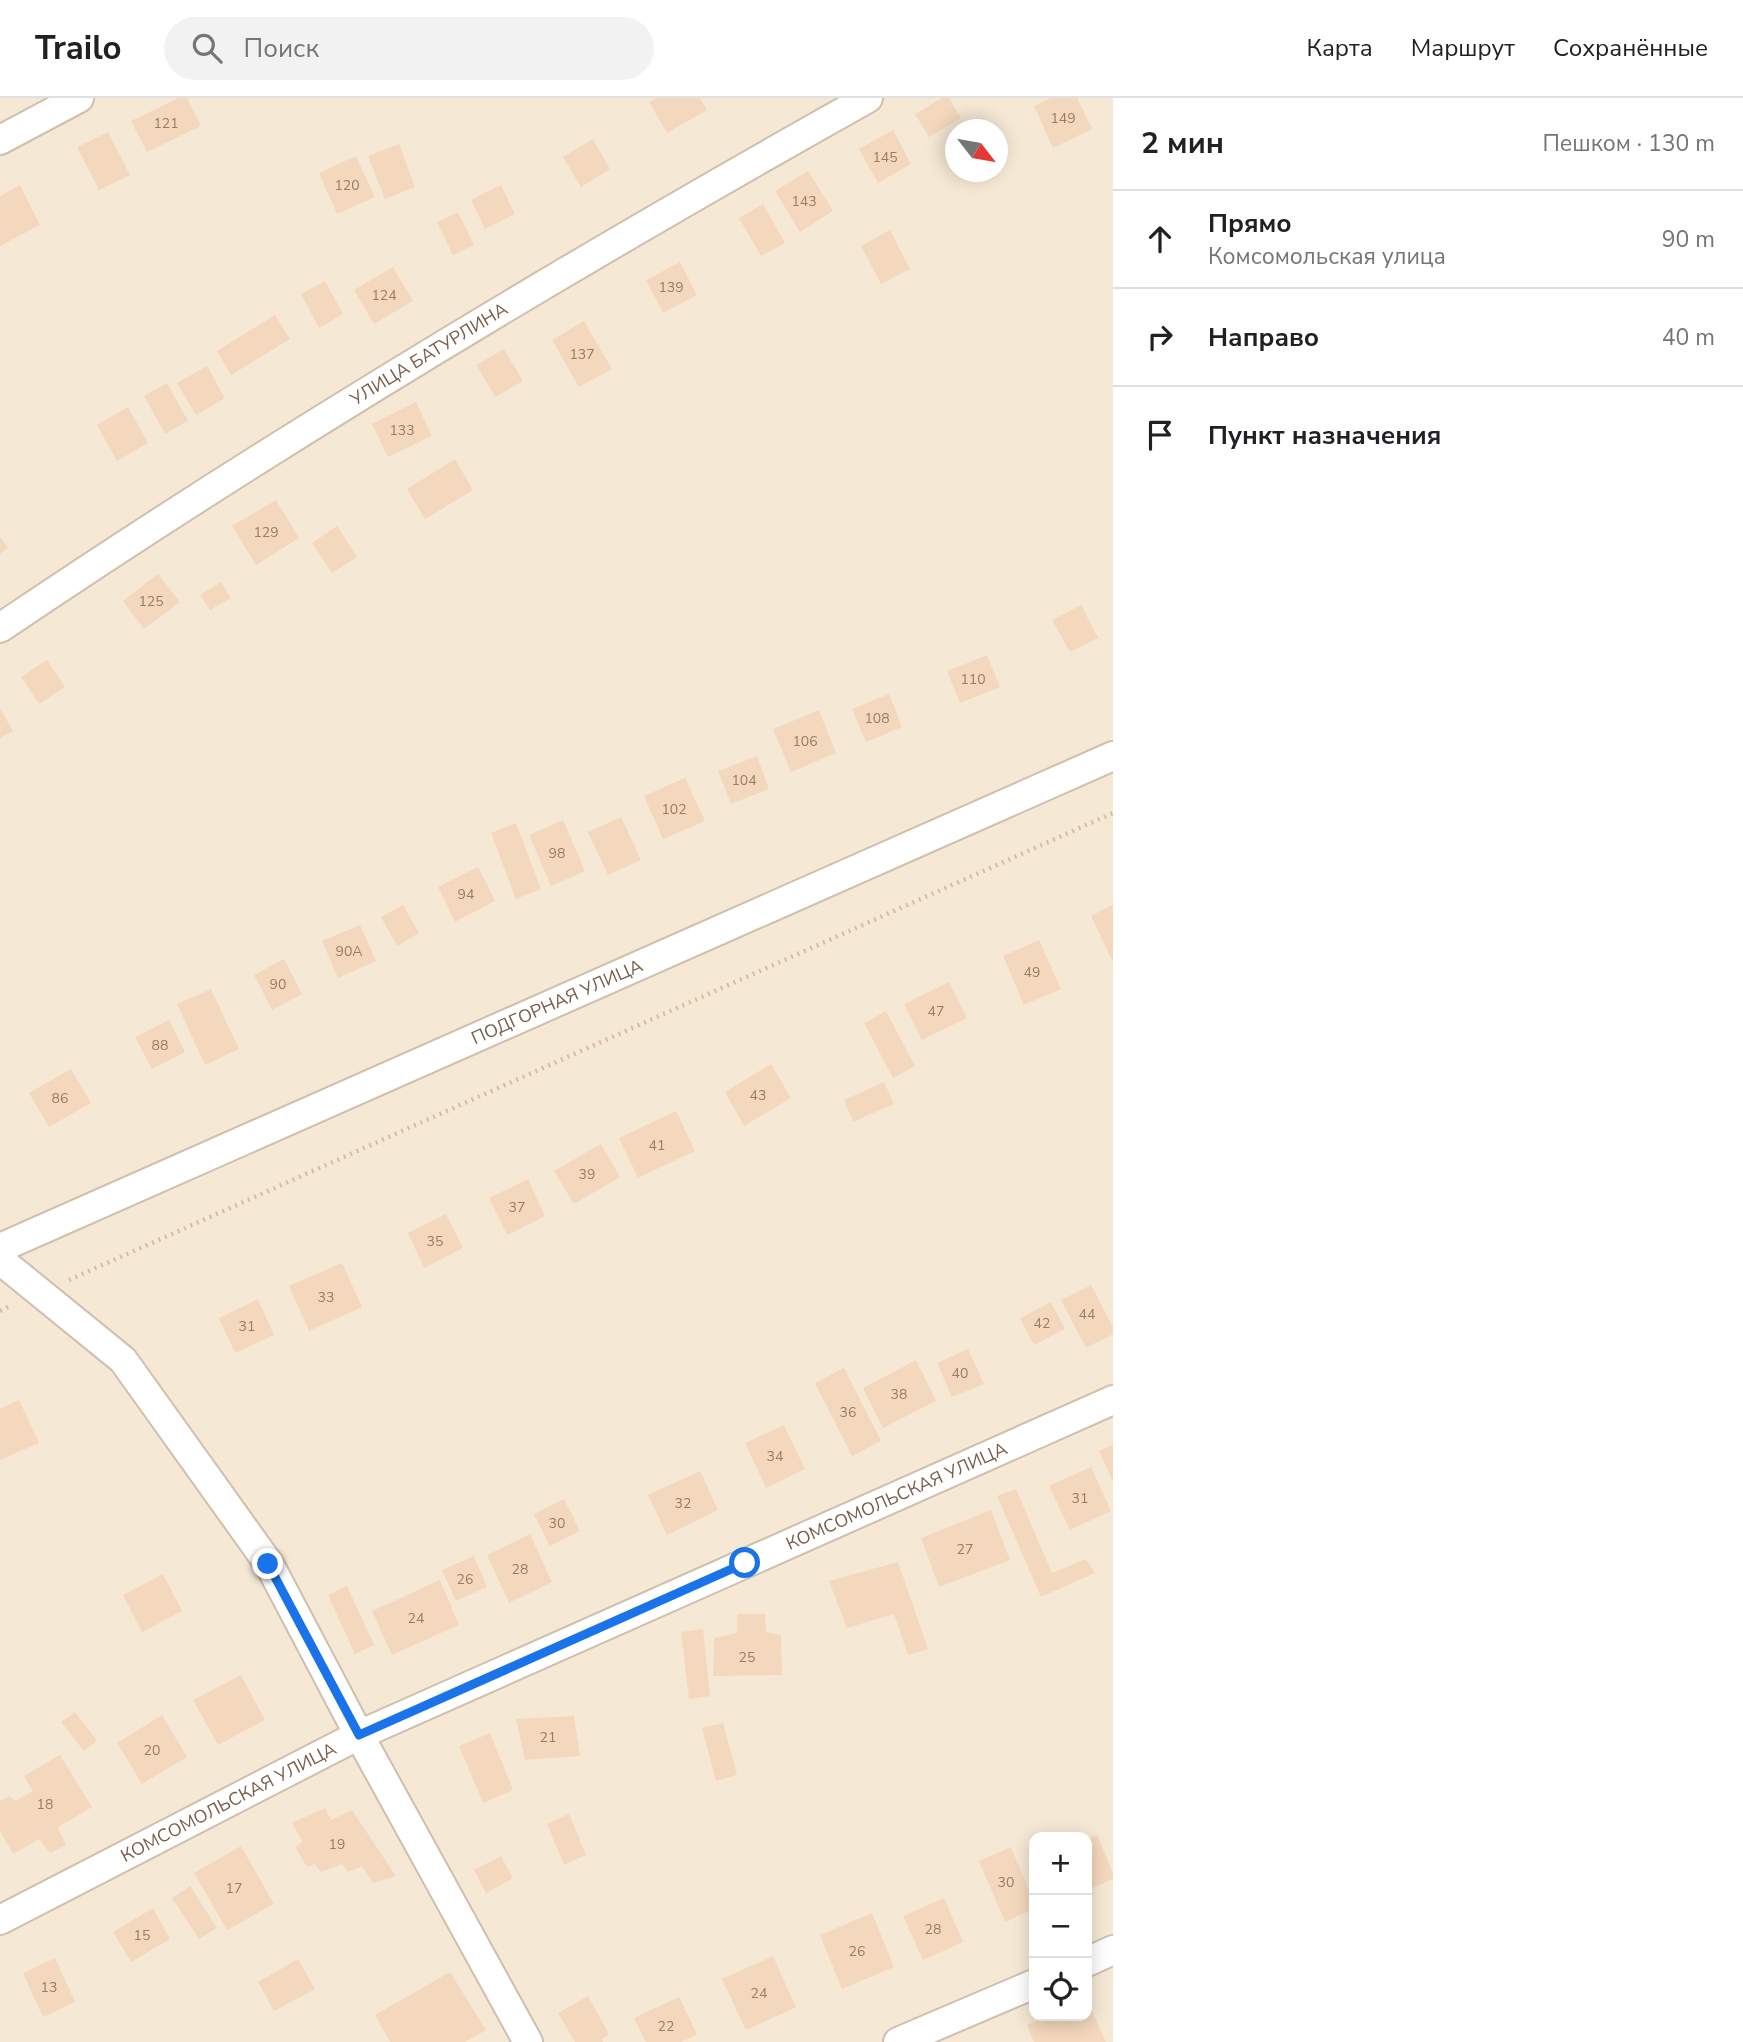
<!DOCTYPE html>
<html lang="ru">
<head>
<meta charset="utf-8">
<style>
  body { margin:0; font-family:"Nunito Sans",sans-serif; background:#f2f2f2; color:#202124 }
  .controls { position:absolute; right:21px; bottom:21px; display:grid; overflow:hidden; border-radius:14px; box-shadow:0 4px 18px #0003 }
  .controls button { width:63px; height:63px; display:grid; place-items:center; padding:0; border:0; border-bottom:2px solid #e0e0e0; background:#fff; color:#202124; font:35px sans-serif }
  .compass { position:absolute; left:945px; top:21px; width:63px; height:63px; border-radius:50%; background:#fff; box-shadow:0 4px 18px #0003; rotate:121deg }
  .stop { position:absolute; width:21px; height:21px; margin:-16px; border:5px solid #1a73e8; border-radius:50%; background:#fff }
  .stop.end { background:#1a73e8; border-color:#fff; box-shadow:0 2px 7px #0008 }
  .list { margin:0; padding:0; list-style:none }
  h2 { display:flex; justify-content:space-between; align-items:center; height:91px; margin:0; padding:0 28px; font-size:30px }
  h2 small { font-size:23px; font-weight:400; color:#757577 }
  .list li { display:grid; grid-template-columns:46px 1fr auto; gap:21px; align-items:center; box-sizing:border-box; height:98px; padding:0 28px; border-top:2px solid #e0e0e0 }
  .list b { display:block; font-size:26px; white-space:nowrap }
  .list p { margin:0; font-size:23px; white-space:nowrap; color:#757577 }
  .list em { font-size:23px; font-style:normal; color:#757577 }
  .icon { flex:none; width:38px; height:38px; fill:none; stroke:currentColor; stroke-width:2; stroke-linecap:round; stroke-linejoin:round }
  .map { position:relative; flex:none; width:1113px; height:1944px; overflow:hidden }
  header { display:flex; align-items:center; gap:42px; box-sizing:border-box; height:98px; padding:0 35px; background:#fff; border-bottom:2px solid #e0e0e0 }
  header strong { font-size:33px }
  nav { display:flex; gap:38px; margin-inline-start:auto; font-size:24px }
  .search { width:490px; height:63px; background:#f2f2f2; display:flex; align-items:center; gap:18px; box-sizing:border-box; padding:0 24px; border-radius:38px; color:#757577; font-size:26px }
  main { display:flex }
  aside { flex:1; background:#fff }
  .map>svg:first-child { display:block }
  .residential { fill:#f5e9d5; fill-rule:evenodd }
  .building { fill:#f3d8bd }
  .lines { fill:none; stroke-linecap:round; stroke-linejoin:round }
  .street-casing { stroke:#cfbfac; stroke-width:32 }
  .path { stroke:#d9bba0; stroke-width:4.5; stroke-dasharray:2 5; stroke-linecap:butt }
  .street { stroke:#fff; stroke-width:28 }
  .route { stroke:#1a73e8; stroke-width:9 }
  .labels { text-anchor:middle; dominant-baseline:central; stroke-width:5; stroke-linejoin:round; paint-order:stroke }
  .number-label { font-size:14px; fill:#977c67 }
  .street-label { font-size:18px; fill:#785e4a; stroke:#fffaee }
</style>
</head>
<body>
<header>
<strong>Trailo</strong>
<div class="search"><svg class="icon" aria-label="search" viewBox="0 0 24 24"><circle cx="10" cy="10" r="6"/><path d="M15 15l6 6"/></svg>Поиск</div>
<nav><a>Карта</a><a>Маршрут</a><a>Сохранённые</a></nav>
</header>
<main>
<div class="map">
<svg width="1113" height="1944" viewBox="0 0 1113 1944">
  <rect width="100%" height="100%" fill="#fdf6e7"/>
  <path class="residential" d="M 0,0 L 1113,0 L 1113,1944 L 0,1944 ZM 956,32 L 998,32 L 998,74 L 956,74 ZM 1034,1739 L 1087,1739 L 1087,1918 L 1034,1918 Z"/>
  <g class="building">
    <polygon points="178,0 187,0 201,28 147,54 131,23"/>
    <polygon points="656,0 700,0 707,12 667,35 649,4"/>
    <polygon points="942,0 949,0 961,20 929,39 915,16"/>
    <polygon points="1051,0 1077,0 1092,31 1053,50 1034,8"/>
    <polygon points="893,32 911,66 878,85 859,51"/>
    <polygon points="108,34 130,77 99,92 77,49"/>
    <polygon points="593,41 610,71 581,89 563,59"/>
    <polygon points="399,46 415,89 385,101 368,58"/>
    <polygon points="356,58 375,99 337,116 319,75"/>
    <polygon points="808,73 833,113 800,134 775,93"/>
    <polygon points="20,87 40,127 0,148 0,98"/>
    <polygon points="501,87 515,116 485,131 471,102"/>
    <polygon points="763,106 785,145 761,158 739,120"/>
    <polygon points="458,114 474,147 453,157 437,124"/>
    <polygon points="890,132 910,171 881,186 861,148"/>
    <polygon points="680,164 697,197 663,215 646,182"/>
    <polygon points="393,169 413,203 374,226 354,192"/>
    <polygon points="325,183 343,216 319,230 301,196"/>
    <polygon points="275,217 290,241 231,277 217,253"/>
    <polygon points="584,223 612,271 579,289 552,242"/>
    <polygon points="504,251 523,283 495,299 476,267"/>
    <polygon points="207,268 225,300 196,317 177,285"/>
    <polygon points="167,285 188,323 165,336 144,298"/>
    <polygon points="416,304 432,338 388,359 372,326"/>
    <polygon points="128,309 148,345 117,363 97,327"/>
    <polygon points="455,361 473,392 425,421 407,391"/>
    <polygon points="276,402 299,440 256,467 232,428"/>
    <polygon points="337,428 357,459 332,475 312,445"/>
    <polygon points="0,439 8,450 0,456"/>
    <polygon points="158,476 180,504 144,531 123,503"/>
    <polygon points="221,484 231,500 210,512 200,497"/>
    <polygon points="1081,507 1098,540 1070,554 1052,522"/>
    <polygon points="987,557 1000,589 960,605 947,573"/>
    <polygon points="47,562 65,589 39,606 21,579"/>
    <polygon points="889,596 902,629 866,644 852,611"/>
    <polygon points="0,610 13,633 0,640"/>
    <polygon points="819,612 836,655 791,674 773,631"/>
    <polygon points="757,658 769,691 731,706 718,673"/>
    <polygon points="685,680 705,723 663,741 644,698"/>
    <polygon points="621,719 641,762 608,777 588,734"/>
    <polygon points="563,722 585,773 551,788 529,737"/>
    <polygon points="516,725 541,791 516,801 491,735"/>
    <polygon points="478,769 495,803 455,824 438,789"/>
    <polygon points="403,807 419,835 397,848 381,819"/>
    <polygon points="1113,807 1113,864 1091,818"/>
    <polygon points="360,827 376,863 338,880 322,843"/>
    <polygon points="1039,842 1061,891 1024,907 1003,858"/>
    <polygon points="284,861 302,896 272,912 254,877"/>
    <polygon points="949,884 967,920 922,942 904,906"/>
    <polygon points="211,891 239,951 205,967 177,906"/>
    <polygon points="886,913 915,968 893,980 864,925"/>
    <polygon points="169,922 185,954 152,971 135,939"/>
    <polygon points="771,966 791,1000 744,1028 725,994"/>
    <polygon points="71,971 91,1005 49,1029 29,995"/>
    <polygon points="884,984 894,1006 853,1024 844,1002"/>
    <polygon points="676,1013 695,1053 638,1080 619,1040"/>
    <polygon points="601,1046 620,1079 574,1106 554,1073"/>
    <polygon points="528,1081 545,1118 507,1137 489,1100"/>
    <polygon points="446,1116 463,1150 424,1170 408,1135"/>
    <polygon points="342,1165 362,1209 309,1233 289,1188"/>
    <polygon points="1091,1187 1113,1229 1113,1236 1086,1250 1061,1202"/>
    <polygon points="258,1201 274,1237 235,1255 219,1220"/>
    <polygon points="1051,1204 1065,1231 1034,1247 1020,1220"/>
    <polygon points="968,1251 984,1286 952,1299 937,1265"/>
    <polygon points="916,1262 936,1303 883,1330 863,1290"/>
    <polygon points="844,1270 881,1343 852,1358 815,1285"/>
    <polygon points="19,1302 39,1345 0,1362 0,1311"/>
    <polygon points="784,1327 805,1371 766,1390 745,1345"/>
    <polygon points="1113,1347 1113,1384 1099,1353"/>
    <polygon points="1091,1369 1111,1413 1070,1432 1049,1388"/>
    <polygon points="700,1373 718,1412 667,1437 648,1397"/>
    <polygon points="1016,1391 1052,1475 1086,1461 1095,1475 1041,1499 997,1398"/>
    <polygon points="564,1401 580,1433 550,1448 534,1416"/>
    <polygon points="991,1412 1010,1462 939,1489 921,1440"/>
    <polygon points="530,1436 552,1484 509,1505 487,1457"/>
    <polygon points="474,1458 487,1489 456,1503 442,1472"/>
    <polygon points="898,1464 928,1551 908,1557 894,1516 847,1530 829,1483"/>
    <polygon points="163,1476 182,1513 142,1534 123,1497"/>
    <polygon points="440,1482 459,1527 392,1557 372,1513"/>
    <polygon points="347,1488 374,1547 355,1556 328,1497"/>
    <polygon points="737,1516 765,1516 766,1534 781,1537 782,1577 713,1578 714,1540 737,1535"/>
    <polygon points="703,1531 710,1598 689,1601 681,1534"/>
    <polygon points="241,1577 265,1622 218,1647 193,1602"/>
    <polygon points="75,1614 97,1643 84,1653 61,1624"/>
    <polygon points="162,1617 187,1659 142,1686 117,1645"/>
    <polygon points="574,1618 580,1658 525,1662 516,1621"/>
    <polygon points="723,1625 737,1677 716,1683 702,1630"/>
    <polygon points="490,1635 513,1692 483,1705 459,1648"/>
    <polygon points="60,1657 92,1709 58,1729 66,1747 50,1755 39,1741 13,1756 0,1733 0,1703 10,1698 15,1703 33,1693 24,1678"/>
    <polygon points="325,1710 331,1722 352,1712 396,1778 373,1785 362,1768 348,1774 342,1766 321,1774 315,1766 307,1769 295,1749 303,1744 292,1725"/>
    <polygon points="569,1716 586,1757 564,1767 547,1726"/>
    <polygon points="1097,1737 1113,1775 1113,1781 1087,1792 1087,1741"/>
    <polygon points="241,1748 274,1806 227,1832 194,1775"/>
    <polygon points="1011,1749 1034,1804 1034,1811 1005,1824 979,1763"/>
    <polygon points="501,1758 513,1780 486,1795 474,1772"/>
    <polygon points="190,1788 217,1830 199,1841 172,1800"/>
    <polygon points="944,1800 963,1844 923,1862 903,1818"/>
    <polygon points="153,1810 170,1841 131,1864 113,1834"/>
    <polygon points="872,1815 894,1869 842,1891 820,1837"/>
    <polygon points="773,1858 796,1909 746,1932 722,1881"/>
    <polygon points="55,1860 75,1904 43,1919 23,1875"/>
    <polygon points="298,1861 315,1891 274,1913 258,1884"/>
    <polygon points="450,1874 486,1932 465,1944 390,1944 375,1917"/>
    <polygon points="588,1898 609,1936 602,1941 603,1944 575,1944 558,1915"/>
    <polygon points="679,1899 697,1936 681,1944 646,1944 634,1920"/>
    <polygon points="1087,1902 1106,1944 1034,1944 1027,1927 1047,1918 1087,1918"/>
  </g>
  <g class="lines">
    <g class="street-casing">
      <g id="street">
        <polyline points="0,42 79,0"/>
        <path id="s1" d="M 0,530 C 281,340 572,166 868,0"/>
        <path id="s2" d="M 0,1150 L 1113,658"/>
        <polyline points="0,1162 123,1262 269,1466 359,1637 528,1944"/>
        <path id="s3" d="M 0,1822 L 359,1637 L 1113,1302"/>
        <polyline points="1087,1864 1113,1852"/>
        <polyline points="898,1944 1034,1886"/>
      </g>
    </g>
    <g class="path">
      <polyline points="69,1182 1113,715"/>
      <polyline points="0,1213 10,1208"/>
    </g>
    <use href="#street" class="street"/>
  </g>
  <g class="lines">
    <polyline class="route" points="268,1466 359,1637 745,1465"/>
  </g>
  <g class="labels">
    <g class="number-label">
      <text x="1063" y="20">149</text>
      <text x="166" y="25">121</text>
      <text x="885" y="59">145</text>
      <text x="347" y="87">120</text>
      <text x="804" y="103">143</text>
      <text x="671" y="189">139</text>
      <text x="384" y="197">124</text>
      <text x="582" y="256">137</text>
      <text x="402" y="332">133</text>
      <text x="266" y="434">129</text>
      <text x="151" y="503">125</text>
      <text x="973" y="581">110</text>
      <text x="877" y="620">108</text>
      <text x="805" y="643">106</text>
      <text x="744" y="682">104</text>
      <text x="674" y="711">102</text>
      <text x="557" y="755">98</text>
      <text x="466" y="796">94</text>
      <text x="349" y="853">90А</text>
      <text x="1032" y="874">49</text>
      <text x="278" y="886">90</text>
      <text x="936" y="913">47</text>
      <text x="160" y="947">88</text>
      <text x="758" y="997">43</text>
      <text x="60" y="1000">86</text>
      <text x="657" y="1047">41</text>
      <text x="587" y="1076">39</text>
      <text x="517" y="1109">37</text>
      <text x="435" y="1143">35</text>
      <text x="326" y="1199">33</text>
      <text x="1087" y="1216">44</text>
      <text x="1042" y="1225">42</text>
      <text x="247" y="1228">31</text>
      <text x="960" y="1275">40</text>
      <text x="899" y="1296">38</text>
      <text x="848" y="1314">36</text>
      <text x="775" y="1358">34</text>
      <text x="1080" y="1400">31</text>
      <text x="683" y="1405">32</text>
      <text x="557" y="1425">30</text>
      <text x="965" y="1451">27</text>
      <text x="520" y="1471">28</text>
      <text x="465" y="1481">26</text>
      <text x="416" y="1520">24</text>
      <text x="747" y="1559">25</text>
      <text x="548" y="1639">21</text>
      <text x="152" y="1652">20</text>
      <text x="45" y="1706">18</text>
      <text x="337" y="1746">19</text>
      <text x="1006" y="1784">30</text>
      <text x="234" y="1790">17</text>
      <text x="933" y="1831">28</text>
      <text x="142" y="1837">15</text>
      <text x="857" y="1853">26</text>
      <text x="49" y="1889">13</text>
      <text x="759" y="1895">24</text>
      <text x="666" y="1928">22</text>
    </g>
    <g class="street-label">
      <text stroke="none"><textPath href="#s1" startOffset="509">УЛИЦА БАТУРЛИНА</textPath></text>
      <text stroke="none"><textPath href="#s2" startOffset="609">ПОДГОРНАЯ УЛИЦА</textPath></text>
      <text stroke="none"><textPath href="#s3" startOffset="992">КОМСОМОЛЬСКАЯ УЛИЦА</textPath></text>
      <text stroke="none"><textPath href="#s3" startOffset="257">КОМСОМОЛЬСКАЯ УЛИЦА</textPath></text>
    </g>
  </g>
</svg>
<div class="controls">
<button>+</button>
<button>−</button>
<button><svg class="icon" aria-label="locate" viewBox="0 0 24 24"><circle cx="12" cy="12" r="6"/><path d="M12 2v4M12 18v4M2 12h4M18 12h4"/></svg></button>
</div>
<svg class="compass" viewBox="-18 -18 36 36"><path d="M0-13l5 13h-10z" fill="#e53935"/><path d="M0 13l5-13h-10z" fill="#757577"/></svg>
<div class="stop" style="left:745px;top:1465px"></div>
<div class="stop end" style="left:268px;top:1466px"></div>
</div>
<aside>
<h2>2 мин<small>Пешком · 130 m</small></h2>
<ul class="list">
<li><svg class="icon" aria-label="ahead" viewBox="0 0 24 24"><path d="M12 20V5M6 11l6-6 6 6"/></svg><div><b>Прямо</b><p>Комсомольская улица</p></div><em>90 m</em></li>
<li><svg class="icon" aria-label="right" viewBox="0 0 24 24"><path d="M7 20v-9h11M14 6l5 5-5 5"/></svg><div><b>Направо</b></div><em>40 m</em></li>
<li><svg class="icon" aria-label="arrive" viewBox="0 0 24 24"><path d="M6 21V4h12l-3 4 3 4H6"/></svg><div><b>Пункт назначения</b></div></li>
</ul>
</aside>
</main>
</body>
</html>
